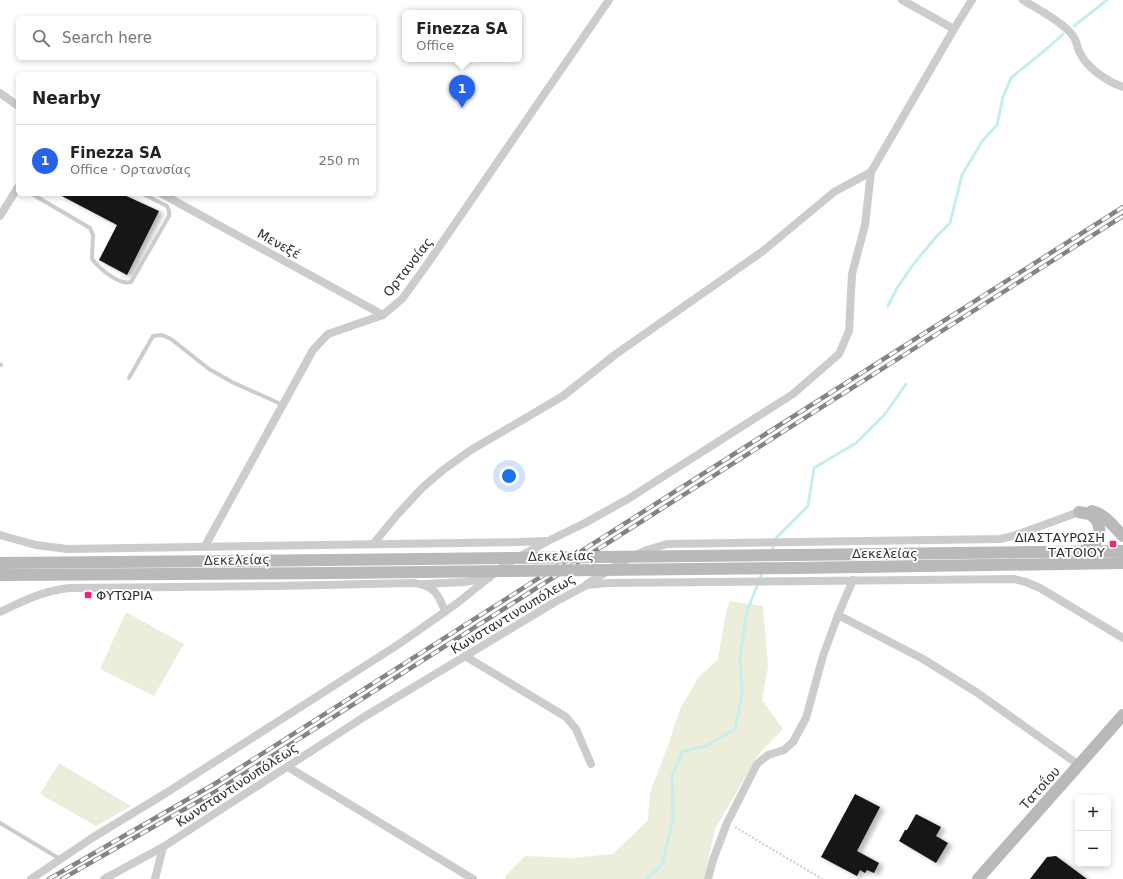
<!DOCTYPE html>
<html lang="en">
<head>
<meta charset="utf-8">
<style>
  body { margin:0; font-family:"DejaVu Sans",sans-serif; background:#f6f6f6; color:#222 }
  .controls { position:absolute; right:12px; bottom:12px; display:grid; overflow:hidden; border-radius:6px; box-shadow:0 2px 6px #0003 }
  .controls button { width:36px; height:36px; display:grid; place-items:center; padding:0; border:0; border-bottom:1px solid #e0e0e0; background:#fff; color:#222; font:20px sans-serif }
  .you { position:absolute; left:509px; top:476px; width:14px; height:14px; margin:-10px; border:3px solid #fff; border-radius:50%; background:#1a73e8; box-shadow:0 0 0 6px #1a73e833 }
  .badge { display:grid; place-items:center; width:26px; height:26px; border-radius:50%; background:#2563eb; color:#fff; font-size:13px; font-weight:700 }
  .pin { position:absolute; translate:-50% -33px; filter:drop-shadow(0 1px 2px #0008) }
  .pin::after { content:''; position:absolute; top:21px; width:14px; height:12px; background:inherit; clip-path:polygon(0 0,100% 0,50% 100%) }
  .popup { position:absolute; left:402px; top:10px; width:120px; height:52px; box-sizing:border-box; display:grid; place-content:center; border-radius:6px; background:#fff; filter:drop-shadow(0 1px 3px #0005); font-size:13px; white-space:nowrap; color:#767676 }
  .popup b { font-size:15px; color:#222 }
  .popup::after { content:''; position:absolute; left:50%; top:100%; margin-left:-8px; border:8px solid transparent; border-top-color:#fff }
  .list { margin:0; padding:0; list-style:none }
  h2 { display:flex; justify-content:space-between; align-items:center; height:52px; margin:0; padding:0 16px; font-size:17px }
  h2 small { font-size:13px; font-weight:400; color:#767676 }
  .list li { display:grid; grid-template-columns:26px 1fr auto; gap:12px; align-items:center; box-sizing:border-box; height:72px; padding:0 16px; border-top:1px solid #e0e0e0 }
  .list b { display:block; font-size:15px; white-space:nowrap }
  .list p { margin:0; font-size:13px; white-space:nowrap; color:#767676 }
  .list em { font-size:13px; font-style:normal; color:#767676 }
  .icon { flex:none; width:22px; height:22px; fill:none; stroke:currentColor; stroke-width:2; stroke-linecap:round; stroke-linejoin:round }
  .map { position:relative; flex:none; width:1123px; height:879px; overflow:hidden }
  .search { position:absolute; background:#fff; box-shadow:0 2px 6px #0003; left:16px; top:16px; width:360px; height:44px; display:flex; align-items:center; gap:10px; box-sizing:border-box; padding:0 14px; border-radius:6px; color:#767676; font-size:15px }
  .panel { position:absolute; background:#fff; box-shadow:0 2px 6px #0003; left:16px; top:72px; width:360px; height:124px; border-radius:6px }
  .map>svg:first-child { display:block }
  .green { fill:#eceedb }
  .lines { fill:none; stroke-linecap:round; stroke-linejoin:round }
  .stream { stroke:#c6eeef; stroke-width:3 }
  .building { fill:#161616; filter:url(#shadow) }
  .path { stroke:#ccc; stroke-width:2; stroke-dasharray:2 2; stroke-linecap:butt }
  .lane { stroke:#ccc; stroke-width:4 }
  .street { stroke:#ccc; stroke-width:8 }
  .secondary { stroke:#b9b9b9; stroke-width:12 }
  .rail-casing { stroke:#848484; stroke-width:4.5 }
  .rail { stroke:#fff; stroke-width:3; stroke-dasharray:9; stroke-linecap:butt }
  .secondary-bridge { stroke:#b9b9b9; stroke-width:12 }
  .poi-dot { fill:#f5227c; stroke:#fff; stroke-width:1.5 }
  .labels { text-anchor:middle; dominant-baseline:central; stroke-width:4; stroke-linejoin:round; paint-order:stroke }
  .street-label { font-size:13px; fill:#2f2f2f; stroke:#fff }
  .poi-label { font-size:13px; fill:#2f2f2f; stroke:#fff; text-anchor:end }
</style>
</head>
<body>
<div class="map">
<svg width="1123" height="879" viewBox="0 0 1123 879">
  <defs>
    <filter id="shadow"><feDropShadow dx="4.5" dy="2.5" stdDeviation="2" flood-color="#0004"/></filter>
  </defs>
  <rect width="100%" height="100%" fill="#fff"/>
  <g class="green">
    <polygon points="730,601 763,606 768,667 762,700 783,729 758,755 715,829 704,879 505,879 506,875 525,856 571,858 613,854 648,820 650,792 668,746 680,709 698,678 718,659 726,612"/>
    <polygon points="126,612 184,644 154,696 100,669"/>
    <polygon points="59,763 131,806 96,826 40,794"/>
  </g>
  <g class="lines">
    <g class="stream">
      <polyline points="1074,26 1107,0"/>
      <polyline points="888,306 897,288 915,262 937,236 950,223 962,175 983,140 997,125 1003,97 1011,78 1050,46 1063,34"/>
      <polyline points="771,553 777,537 808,506 814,468 856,443 885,414 906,384"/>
      <polyline points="647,879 662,865 673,819 672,775 683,751 706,746 735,729 742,695 740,657 747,611 763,571"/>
    </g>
  </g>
  <g class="building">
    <polygon points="58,194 122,194 159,211 127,275 99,260 117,225"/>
    <polygon points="855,794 880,807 857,851 879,863 874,873 867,870 865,873 860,870 857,876 821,857"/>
    <polygon points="916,814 941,827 936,836 948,843 936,863 899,841 905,830 907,830"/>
    <polygon points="1056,856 1087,879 1030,879 1047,857"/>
  </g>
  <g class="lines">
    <polyline class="path" points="735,827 822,879"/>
    <g class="lane">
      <path d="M 32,194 L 90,228 L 93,235 L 92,259 C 100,269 118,285 131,282 L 169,216 L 169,211 L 167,206 L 143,194"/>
      <polyline points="0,364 1,365"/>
      <polyline points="129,378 153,336 162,335 171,339 209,369 232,382 283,405"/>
      <polyline points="0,823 60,859"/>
    </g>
    <g class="street">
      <polyline points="902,0 954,29"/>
      <path d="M 1023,0 C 1036,8 1066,24 1073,36 C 1077,41 1077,48 1080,53 C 1087,68 1108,82 1123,87"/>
      <polyline points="0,93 18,106"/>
      <polyline points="162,194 383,315"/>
      <polyline points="0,216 18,187"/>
      <polyline points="0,535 36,545 67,549 519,542 545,541"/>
      <polyline points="374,543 397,515 422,488 443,470 471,450 563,396 616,354 763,251 834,192 871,172"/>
      <polyline points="205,546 313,350 328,334 383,315 402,299 426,266 609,0"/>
      <polyline points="424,584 464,582 489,578"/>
      <polyline points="587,584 627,559 647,550 667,544 1000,539 1013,536 1079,512"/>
      <path d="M 0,612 C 23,601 45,590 70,588 L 276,586 L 414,583 C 434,585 438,594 445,611"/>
      <polyline points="838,615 923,659 976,692 1079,765"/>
      <polyline points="465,656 566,717 576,729 591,764"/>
      <polyline points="288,767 473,879"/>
      <polyline points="31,879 92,838 166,793 399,644 456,604 506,564 548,541 585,523 628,499 793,394 839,354 849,331 852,274 865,225 871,172 954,29 972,0"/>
      <polyline points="104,879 163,847 364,717 555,602 587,585 608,583 1014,579 1026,582 1040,588 1123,638"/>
      <polyline points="155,879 163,847"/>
      <polyline points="708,879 713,860 727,823 757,764 768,755 784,750 793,742 806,718 823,656 838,615 853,580"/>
    </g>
    <g class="secondary">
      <path d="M 1092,511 C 1105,514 1114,527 1123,536"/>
      <path d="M 1079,512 C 1082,513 1086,513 1089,514 C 1101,519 1103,537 1093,545 C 1090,548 1085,550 1082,552"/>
      <polyline points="796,555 1123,551"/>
      <polyline points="0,563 332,560"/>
      <polyline points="796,568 1123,563"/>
      <polyline points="0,575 331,573"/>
      <polyline points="978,879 1123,715"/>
    </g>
    <g class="rail-casing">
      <g id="rail">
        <polyline points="49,879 216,783 1123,207"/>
        <polyline points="62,879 220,789 1123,216"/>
      </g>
    </g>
    <use href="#rail" class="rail"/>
    <g class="secondary-bridge">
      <polyline points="332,560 796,555"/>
      <polyline points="331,573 796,568"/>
    </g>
  </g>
  <g class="poi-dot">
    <rect x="1109" y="540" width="8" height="8" rx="2"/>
    <rect x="84" y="591" width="8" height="8" rx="2"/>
  </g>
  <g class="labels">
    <g class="street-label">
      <text transform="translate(279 244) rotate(29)">Μενεξέ</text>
      <text transform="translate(408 267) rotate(-52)">Ορτανσίας</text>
      <text x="885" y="553">Δεκελείας</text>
      <text transform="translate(561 556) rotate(-1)">Δεκελείας</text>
      <text transform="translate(237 560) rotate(-1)">Δεκελείας</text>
      <text transform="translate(513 614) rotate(-31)">Κωνσταντινουπόλεως</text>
      <text transform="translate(237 785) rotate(-33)">Κωνσταντινουπόλεως</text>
      <text transform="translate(1040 788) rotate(-48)">Τατοΐου</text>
    </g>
    <g class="poi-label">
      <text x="1105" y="537">ΔΙΑΣΤΑΥΡΩΣΗ<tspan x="1105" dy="15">ΤΑΤΟΙΟΥ</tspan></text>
      <text x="96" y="595" text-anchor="start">ΦΥΤΩΡΙΑ</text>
    </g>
  </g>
</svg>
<div class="controls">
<button>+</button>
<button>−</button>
</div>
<div class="you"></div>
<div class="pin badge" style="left:462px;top:108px">1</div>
<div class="popup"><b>Finezza SA</b>Office</div>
<div class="search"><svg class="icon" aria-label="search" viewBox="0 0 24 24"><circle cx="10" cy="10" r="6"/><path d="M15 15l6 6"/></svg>Search here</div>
<section class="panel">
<h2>Nearby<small></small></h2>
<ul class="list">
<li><span class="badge">1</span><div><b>Finezza SA</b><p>Office · Ορτανσίας</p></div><em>250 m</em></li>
</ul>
</section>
</div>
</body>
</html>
